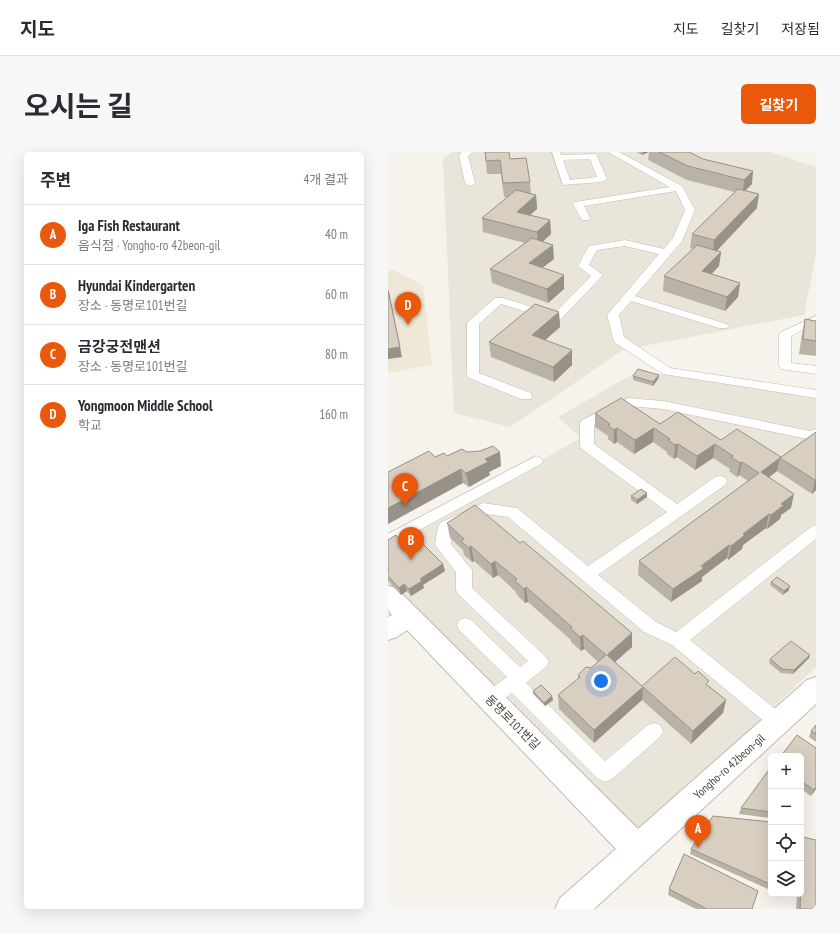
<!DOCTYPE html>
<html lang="ko">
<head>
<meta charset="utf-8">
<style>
  body { margin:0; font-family:"PT Sans Narrow","Noto Sans KR",sans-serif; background:#f7f7f7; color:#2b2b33 }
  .controls { position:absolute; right:12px; bottom:12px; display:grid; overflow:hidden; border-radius:6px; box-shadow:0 4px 16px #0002 }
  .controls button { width:36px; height:36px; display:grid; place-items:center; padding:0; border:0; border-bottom:1px solid #e1e1e2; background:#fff; color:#2b2b33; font:20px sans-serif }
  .you { position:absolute; left:213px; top:529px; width:14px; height:14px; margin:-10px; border:3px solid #fff; border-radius:50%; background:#1a73e8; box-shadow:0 0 0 6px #1a73e833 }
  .badge { display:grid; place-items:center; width:26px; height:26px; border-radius:50%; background:#ea580c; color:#fff; font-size:13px; font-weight:700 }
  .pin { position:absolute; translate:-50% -33px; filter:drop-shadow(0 1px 2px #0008) }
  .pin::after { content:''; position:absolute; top:21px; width:14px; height:12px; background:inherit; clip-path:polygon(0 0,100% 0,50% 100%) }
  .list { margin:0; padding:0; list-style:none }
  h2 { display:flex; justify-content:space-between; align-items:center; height:52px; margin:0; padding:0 16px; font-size:17px }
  h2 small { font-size:13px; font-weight:400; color:#7c7c81 }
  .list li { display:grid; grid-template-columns:26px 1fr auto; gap:12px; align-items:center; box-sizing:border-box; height:60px; padding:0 16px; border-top:1px solid #e1e1e2 }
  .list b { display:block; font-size:15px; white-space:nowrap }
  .list p { margin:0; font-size:13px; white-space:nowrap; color:#7c7c81 }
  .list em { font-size:13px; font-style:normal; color:#7c7c81 }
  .icon { flex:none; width:22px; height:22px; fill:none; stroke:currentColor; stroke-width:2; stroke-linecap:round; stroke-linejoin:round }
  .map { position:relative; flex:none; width:428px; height:757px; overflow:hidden; border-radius:6px }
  header { display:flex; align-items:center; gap:24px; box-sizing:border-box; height:56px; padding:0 20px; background:#fff; border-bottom:1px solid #e1e1e2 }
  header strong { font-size:19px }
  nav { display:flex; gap:22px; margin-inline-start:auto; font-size:14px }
  .intro { display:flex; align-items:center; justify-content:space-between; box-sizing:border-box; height:96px; padding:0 24px }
  h1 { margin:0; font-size:28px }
  .button { padding:10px 18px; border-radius:6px; background:#ea580c; color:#fff; font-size:14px; font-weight:700 }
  main { display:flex; gap:24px; padding:0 24px }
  aside { flex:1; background:#fff; border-radius:6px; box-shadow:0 4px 16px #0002 }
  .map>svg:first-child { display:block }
  .residential { fill:#eae5da }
  .education { fill:#efe8d6 }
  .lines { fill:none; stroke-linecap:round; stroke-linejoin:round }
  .lane-casing { stroke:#c2bbae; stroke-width:1 }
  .street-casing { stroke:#c2bbae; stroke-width:2 }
  .lane { fill:#fff; fill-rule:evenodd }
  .street { fill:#fff; fill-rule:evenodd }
  .wall { fill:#bab2a6 }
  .shaded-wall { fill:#979187 }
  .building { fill:#d8cfc1; stroke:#979187 }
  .labels { text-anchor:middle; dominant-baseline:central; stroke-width:4; stroke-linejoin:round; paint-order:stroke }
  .near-street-label { font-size:12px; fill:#4b4439; stroke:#fff }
</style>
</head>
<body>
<header>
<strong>지도</strong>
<nav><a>지도</a><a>길찾기</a><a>저장됨</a></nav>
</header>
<div class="intro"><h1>오시는 길</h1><a class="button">길찾기</a></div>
<main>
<aside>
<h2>주변<small>4개 결과</small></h2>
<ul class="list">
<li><span class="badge">A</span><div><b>Iga Fish Restaurant</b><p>음식점 · Yongho-ro 42beon-gil</p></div><em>40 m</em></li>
<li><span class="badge">B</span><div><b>Hyundai Kindergarten</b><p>장소 · 동명로101번길</p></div><em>60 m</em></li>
<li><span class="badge">C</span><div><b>금강궁전맨션</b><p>장소 · 동명로101번길</p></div><em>80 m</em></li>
<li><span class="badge">D</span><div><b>Yongmoon Middle School</b><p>학교</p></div><em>160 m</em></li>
</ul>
</aside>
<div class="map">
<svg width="428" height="757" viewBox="0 0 428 757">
  <rect width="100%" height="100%" fill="#f6f3ec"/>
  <g class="residential">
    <polygon points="64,0 382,0 428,15 428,102 416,163 235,198 122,275 66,261 55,7"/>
    <polygon points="250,219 428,244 428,515 250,683 0,433 0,393 193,286 170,265"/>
  </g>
  <polygon class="education" points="6,118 35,133 44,213 0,221 0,119"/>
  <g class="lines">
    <g class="lane-casing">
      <g id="lane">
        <polygon points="74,0 85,0 80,4 87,31 85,33 82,34 77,31 71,3"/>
        <path d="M 164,0 L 172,0 L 173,3 L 208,2 L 219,27 L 214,30 L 175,33 ZM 202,7 L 209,25 L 182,28 L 175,8 Z"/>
        <polygon points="220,0 231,0 294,34 307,58 294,89 247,144 339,172 341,174 339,176 331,176 243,149 231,163 236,185 282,216 428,238 428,246 275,222 226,190 219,163 271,102 237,94 209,98 201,113 215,123 172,168 164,168 113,152 91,172 91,221 143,241 144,244 143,247 133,247 81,226 79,223 79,171 107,146 115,146 166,162 203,124 190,114 201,94 237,88 276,97 285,86 297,58 288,39 196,54 202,66 200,68 194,68 185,52 187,50 282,35"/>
        <polygon points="428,164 428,171 403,184 403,211 428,214 428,222 393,217 391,214 391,182 393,180"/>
        <polygon points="240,246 275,249 422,279 428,277 428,287 424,288 275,257 242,254 206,273 206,292 289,352 327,325 332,324 337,325 339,329 337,333 210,423 268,470 288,480 423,375 428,373 428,387 302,488 396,564 399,570 396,576 390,578 384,576 284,493 256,480 120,365 97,362 64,378 63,392 84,418 84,436 158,505 161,510 158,515 138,531 217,609 260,573 266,571 272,573 275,579 272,585 224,627 217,630 210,627 124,541 109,553 103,555 97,553 94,547 97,541 119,525 71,478 69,473 71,468 77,466 83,468 132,515 140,509 70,442 68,438 68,420 47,393 50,375 52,371 95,351 129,356 200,414 279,360 194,297 192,294 192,271 194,268"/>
        <polygon points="148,304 153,306 155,309 153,312 0,395 0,382"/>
      </g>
    </g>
    <g class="street-casing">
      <polygon id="street" points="0,434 8,436 250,677 419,528 428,525 428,552 206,757 167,757 172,746 228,697 19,478 9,485 0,488 0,465 4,463 0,458"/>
    </g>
    <use href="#lane" class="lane"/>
    <use href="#street" class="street"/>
  </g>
  <g class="wall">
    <polygon points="97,0 122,7 142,30 143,42 148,43 149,57 142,63 162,68 163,82 155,89 166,107 154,116 176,137 160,151 104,131 102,117 137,91 95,80 94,66 120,45 116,45 113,22 99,22"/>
    <polygon points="249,0 301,0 364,32 357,39 369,56 329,98 333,100 331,114 324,122 352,131 350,145 337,159 275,139 276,124 305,97 302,96 304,82 347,40 299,28 260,8 261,0 254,3"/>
    <polygon points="171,160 172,175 157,188 184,213 166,230 103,205 101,190"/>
    <polygon points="417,167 428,169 428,204 411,202 414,182"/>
    <polygon points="271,223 270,227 265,234 245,228 245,224"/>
    <polygon points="207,261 272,272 393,305 428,280 428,338 424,342 389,319 381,325 403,356 393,363 392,367 379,377 378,376 355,393 354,397 340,408 339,406 314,425 314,429 283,450 250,423 251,409 360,329 351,323 349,325 341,319 342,317 325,306 307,318 289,305 286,307 279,302 279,300 265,290 246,302 229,290 226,292 220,287 220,284 207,275"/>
    <polygon points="79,300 113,314 101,320 102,323 81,335 75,331 47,305 59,304"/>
    <polygon points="259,341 259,345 249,352 243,348 243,344"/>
    <polygon points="59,371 132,391 244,481 244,495 227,510 254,534 320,534 338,548 335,561 303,592 254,548 206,591 171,557 170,543 190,527 190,523 203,516 210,510 196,497 193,499 183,490 183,488 140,450 137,451 129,443 128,440 110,423 105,426 86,409 84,410 76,403 75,398 62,386"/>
    <polygon points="11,387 55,412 57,419 35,433 36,436 23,444 19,439 13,443 0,429 0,388"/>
    <polygon points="383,430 401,438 395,443 382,433"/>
    <polygon points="422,503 421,506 405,522 393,521 381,511 382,507"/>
    <polygon points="145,539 164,544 165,548 157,554 145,542"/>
    <polygon points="428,573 428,590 421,585 423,579"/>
    <polygon points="428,596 428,637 423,644 413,637 413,604"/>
    <polygon points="383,621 383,666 351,662 353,656"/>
    <polygon points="415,685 428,757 408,757 409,742 413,742 413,690"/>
    <polygon points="303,697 382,732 380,737 302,702"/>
    <polygon points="281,737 364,757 308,757 280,743"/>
  </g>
  <g class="shaded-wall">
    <polygon points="255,0 261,0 254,3"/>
    <polygon points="365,19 364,32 355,41 356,28"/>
    <polygon points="371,42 369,56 325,103 326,88"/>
    <polygon points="148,43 149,57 130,74 129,60"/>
    <polygon points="162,68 163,82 150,94 149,80"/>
    <polygon points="165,93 166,107 142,125 141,111"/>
    <polygon points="333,100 331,114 312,133 314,119"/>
    <polygon points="176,123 176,137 160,151 159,137"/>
    <polygon points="352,131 350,145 337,159 339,145"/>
    <polygon points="1,140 14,205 0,207 0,197"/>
    <polygon points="171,160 172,175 146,198 144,183"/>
    <polygon points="184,198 184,213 166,230 165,215"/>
    <polygon points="271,223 270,227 265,234 265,230"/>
    <polygon points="229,276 229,290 226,292 226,278"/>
    <polygon points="266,276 265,290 246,302 247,288"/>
    <polygon points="290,292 289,305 286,307 287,293"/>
    <polygon points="327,292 325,306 307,318 309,304"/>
    <polygon points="112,300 113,314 101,320 102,323 81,335 78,321 97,307"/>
    <polygon points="392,306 389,319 370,334 373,320"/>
    <polygon points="354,310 351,323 349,325 352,311"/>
    <polygon points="73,317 75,331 0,372 0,356"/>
    <polygon points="427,328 428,328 428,338 424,342"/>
    <polygon points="259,341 259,345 249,352 249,348"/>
    <polygon points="406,342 403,356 393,363 392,367 379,377 383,363 393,352"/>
    <polygon points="381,362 378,376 355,393 354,397 340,408 343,394 355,382"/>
    <polygon points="341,393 339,406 314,425 314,429 283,450 285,437"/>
    <polygon points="83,394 86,409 84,410 81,396"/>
    <polygon points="107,409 110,423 105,426 103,412"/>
    <polygon points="55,412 57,419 35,433 36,436 23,444 21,437 32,427"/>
    <polygon points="16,432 19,439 13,443 11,436"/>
    <polygon points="402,434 401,438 395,443 396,439"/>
    <polygon points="138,435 140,450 137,451 136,437"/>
    <polygon points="244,481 244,495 219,517 219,503"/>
    <polygon points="195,483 196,497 193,499 192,485"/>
    <polygon points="422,503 421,506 405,522 406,518"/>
    <polygon points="255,535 254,548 206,591 206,578"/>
    <polygon points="164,544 165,548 157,554 156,551"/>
    <polygon points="338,548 335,561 303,592 305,579"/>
    <polygon points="428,635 428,637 423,644 426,638"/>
  </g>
  <g class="building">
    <polygon points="97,0 121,0 122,7 138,6 142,30 115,31 112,8 98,9"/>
    <polygon points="271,0 301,0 315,7 365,19 356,28 300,14"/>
    <polygon points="350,37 371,42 326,88 304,82"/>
    <polygon points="128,38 148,43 129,60 162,68 149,80 94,66"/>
    <polygon points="144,86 165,93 141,111 176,123 159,137 102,117"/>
    <polygon points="309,93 333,100 314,119 352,131 339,145 276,124"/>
    <polygon points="0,138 12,195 0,197"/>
    <polygon points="147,152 171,160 144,183 184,198 165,215 101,190"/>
    <polygon points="417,167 428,169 428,189 415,187"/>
    <polygon points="250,217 271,223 265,230 245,224"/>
    <polygon points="233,246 272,272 290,260 333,288 349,277 393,305 373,320 406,342 393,352 396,353 383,363 381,362 355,382 357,383 343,394 341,393 313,414 316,416 285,437 251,409 371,321 354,310 352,311 343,305 345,304 327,292 309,304 290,292 287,293 280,288 282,287 266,276 247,288 229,276 226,278 220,273 222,272 207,261"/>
    <polygon points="428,280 428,328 427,328 392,306"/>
    <polygon points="105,294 112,300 97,307 100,310 78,321 73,317 0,356 0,320 41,299 47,305 56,301 59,304 74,297 79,300 92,299"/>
    <polygon points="253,337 259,341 249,348 243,344"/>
    <polygon points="87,353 132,391 135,389 244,481 219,503 254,534 287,505 307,522 310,519 321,529 318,532 338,548 305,579 255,535 206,578 170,543 192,525 190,523 198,515 203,516 218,503 195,483 192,485 182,476 184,475 138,435 136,437 127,429 129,427 107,409 103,412 83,394 81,396 73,389 76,387 59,371"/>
    <polygon points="23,380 55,412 32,427 34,429 21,437 16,432 11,436 0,424 0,419 1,418 0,417 0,388 8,383 11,387"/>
    <polygon points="389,425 402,434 396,439 383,430"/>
    <polygon points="403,489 422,503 406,518 394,517 382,507"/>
    <polygon points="153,533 164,544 156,551 145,539"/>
    <polygon points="428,573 428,582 423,579"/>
    <polygon points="409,583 428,596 428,635 426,638 413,629 413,604 393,604"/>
    <polygon points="380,619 383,621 383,660 353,656"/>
    <polygon points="325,664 383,670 383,730 382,732 303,697"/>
    <polygon points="415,685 428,688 428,757 412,757"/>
    <polygon points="296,702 370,739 364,757 319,757 281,737"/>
  </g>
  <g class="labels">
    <g class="near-street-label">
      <text transform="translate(125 570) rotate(45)">동명로101번길</text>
      <text transform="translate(341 614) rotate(-42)">Yongho-ro 42beon-gil</text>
    </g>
  </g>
</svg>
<div class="controls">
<button>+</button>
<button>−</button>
<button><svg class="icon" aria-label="locate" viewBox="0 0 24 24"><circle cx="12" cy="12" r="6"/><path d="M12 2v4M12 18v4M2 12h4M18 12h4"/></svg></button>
<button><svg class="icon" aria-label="layers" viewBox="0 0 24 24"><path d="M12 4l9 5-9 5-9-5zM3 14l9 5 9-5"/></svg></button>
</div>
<div class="you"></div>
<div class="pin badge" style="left:310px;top:696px">A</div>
<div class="pin badge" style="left:23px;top:408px">B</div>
<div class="pin badge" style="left:17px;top:354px">C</div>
<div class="pin badge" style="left:20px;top:173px">D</div>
</div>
</main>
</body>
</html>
